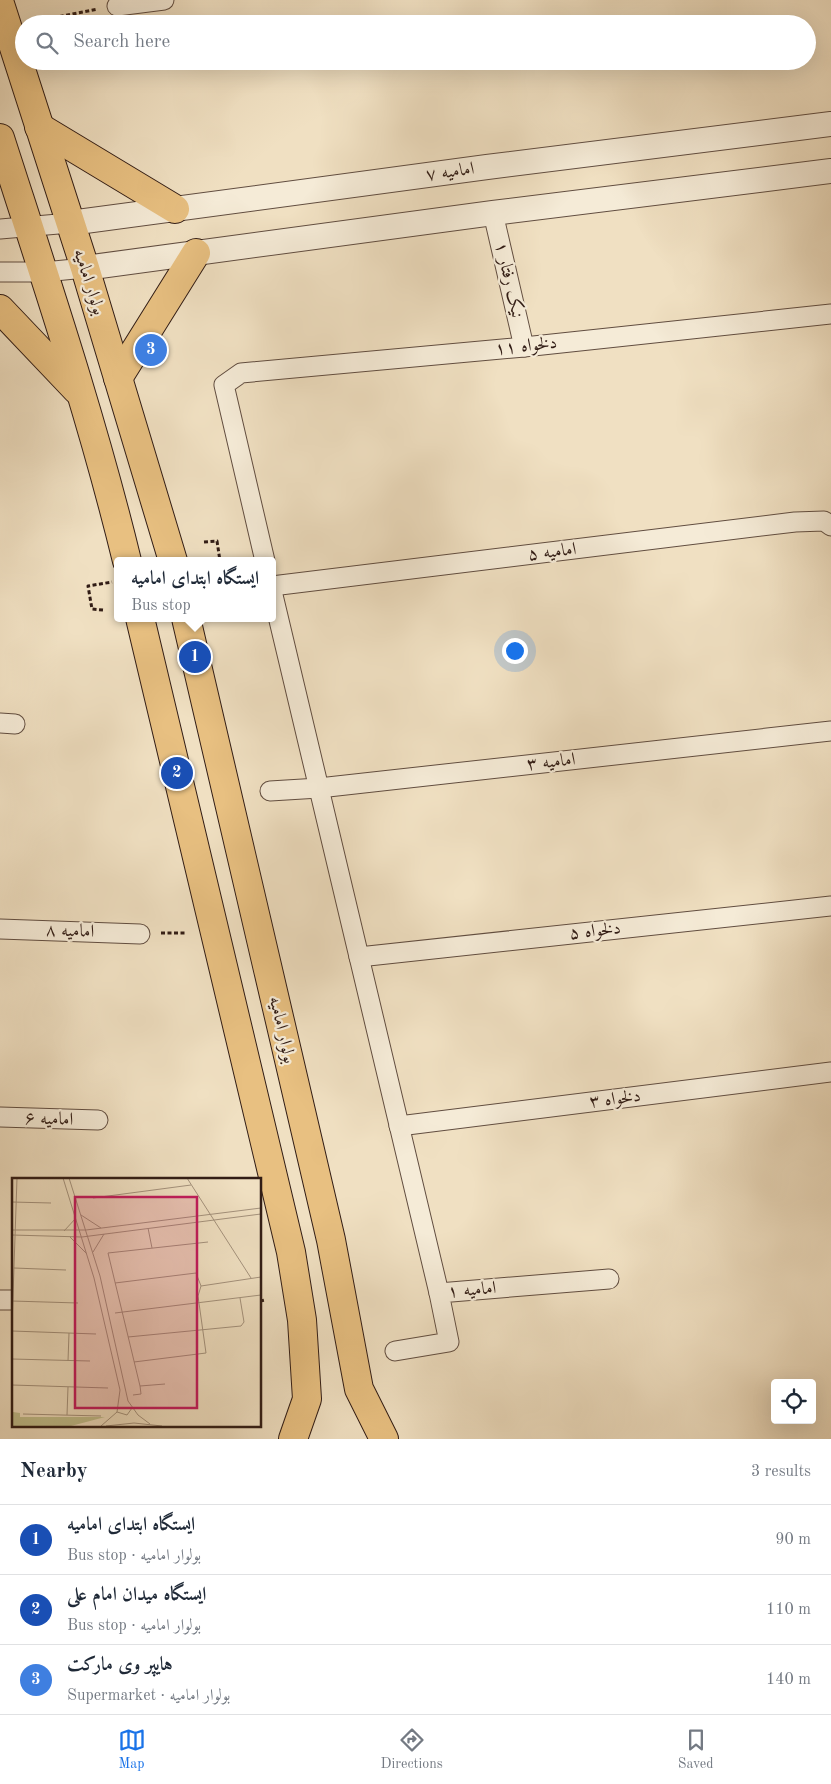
<!DOCTYPE html>
<html lang="en">
<head>
<meta charset="utf-8">
<style>
  body { margin:0; font-family:"Old Standard TT",Amiri,serif; background:#f6f6f7; color:#1f2937 }
  .controls { position:absolute; right:15px; bottom:15px; display:grid; overflow:hidden; border-radius:5px; box-shadow:0 5px 20px #0002 }
  .controls button { width:45px; height:45px; display:grid; place-items:center; padding:0; border:0; border-bottom:1px solid #e0e1e3; background:#fff; color:#1f2937; font:25px sans-serif }
  .you { position:absolute; left:514px; top:650px; width:18px; height:18px; margin:-12px; border:4px solid #fff; border-radius:50%; background:#1a73e8; box-shadow:0 0 0 8px #1a73e833 }
  .badge { display:grid; place-items:center; width:32px; height:32px; border-radius:50%; background:#1a73e8; color:#fff; font-size:16px; font-weight:700 }
  .pin { position:absolute; translate:-50% -50%; border:2px solid #fff; box-shadow:0 1px 5px #0006 }
  .popup { position:absolute; left:114px; top:557px; width:162px; height:65px; box-sizing:border-box; display:grid; place-content:center; border-radius:5px; background:#fff; filter:drop-shadow(0 1px 4px #0005); font-size:16px; white-space:nowrap; color:#747a83 }
  .popup b { font-size:19px; color:#1f2937 }
  .popup::after { content:''; position:absolute; left:50%; top:100%; margin-left:-10px; border:10px solid transparent; border-top-color:#fff }
  .list { margin:0; padding:0; list-style:none }
  h2 { display:flex; justify-content:space-between; align-items:center; height:65px; margin:0; padding:0 20px; font-size:21px }
  h2 small { font-size:16px; font-weight:400; color:#747a83 }
  .list li { display:grid; grid-template-columns:32px 1fr auto; gap:15px; align-items:center; box-sizing:border-box; height:70px; padding:0 20px; border-top:1px solid #e0e1e3 }
  .list b { display:block; font-size:19px; white-space:nowrap }
  .list p { margin:0; font-size:16px; white-space:nowrap; color:#747a83 }
  .list em { font-size:16px; font-style:normal; color:#747a83 }
  .icon { flex:none; width:28px; height:28px; fill:none; stroke:currentColor; stroke-width:2; stroke-linecap:round; stroke-linejoin:round }
  .map { position:relative; flex:none; width:831px; height:1439px; overflow:hidden }
  .search { position:absolute; background:#fff; box-shadow:0 5px 20px #0002; left:15px; right:15px; top:15px; height:55px; display:flex; align-items:center; gap:12px; box-sizing:border-box; padding:0 18px; border-radius:28px; color:#747a83; font-size:19px }
  .sheet { height:275px; background:#fff }
  nav { display:flex; justify-content:space-around; align-items:center; box-sizing:border-box; height:70px; border-top:1px solid #e0e1e3; background:#fff; font-size:14px; color:#747a83 }
  nav a { display:grid; justify-items:center; gap:2px }
  nav .on { color:#1a73e8 }
  .map>svg:first-child { display:block }
  .lines { fill:none; stroke-linecap:round; stroke-linejoin:round }
  .minor-casing { stroke:#614d40; stroke-width:21 }
  .tertiary-casing { stroke:#614d40; stroke-width:26 }
  .primary-casing { stroke:#311c15; stroke-width:30 }
  .path { stroke:#311c15; stroke-width:3; stroke-dasharray:4 2.5; stroke-linecap:butt }
  .minor { stroke:#f5ebd7; stroke-width:19 }
  .tertiary { stroke:#f5ebd7; stroke-width:24 }
  .primary { stroke:#e8c081; stroke-width:28 }
  .labels { text-anchor:middle; dominant-baseline:central; stroke-width:4.5; stroke-linejoin:round; paint-order:stroke }
  .street-label { font-size:18px; fill:#311c15; stroke:#f5ebd7 }
  .inset-road { fill:none; stroke:#a4927d; stroke-width:1 }
  .view { fill:#c2185b; fill-opacity:0.15; stroke:#c2185b; stroke-width:2.5 }
  .inset-edge { fill:none; stroke:#311c15; stroke-width:2.5 }
</style>
</head>
<body>
<div class="map">
<svg width="831" height="1439" viewBox="0 0 831 1439">
  <rect width="100%" height="100%" fill="#f0e0c2"/>
  <filter id="stains"><feTurbulence type="fractalNoise" baseFrequency=".004" numOctaves="4"/><feColorMatrix values="0 0 0 0 .2 0 0 0 0 .09 0 0 0 0 .02 0 0 0 .5 -.17"/></filter>
  <radialGradient id="worn" r=".72"><stop offset=".6" stop-color="#630" stop-opacity="0"/><stop offset="1" stop-color="#630" stop-opacity=".3"/></radialGradient>
  <g class="lines">
    <g class="minor-casing">
      <g id="minor">
        <polyline points="117,6 164,0"/>
        <polyline points="493,213 524,347"/>
        <polyline points="0,229 70,223"/>
        <polyline points="0,272 44,272 85,268"/>
        <polyline points="265,561 224,385 241,373 524,347 831,314"/>
        <polyline points="272,586 795,522 824,521 831,526"/>
        <polyline points="272,591 439,1293"/>
        <polyline points="0,723 15,724"/>
        <polyline points="270,791 319,788 831,731"/>
        <polyline points="0,929 140,934"/>
        <polyline points="359,957 831,906"/>
        <polyline points="0,1117 98,1120"/>
        <polyline points="399,1126 831,1072"/>
        <polyline points="0,1300 14,1300"/>
        <polyline points="395,1351 449,1342 439,1293 609,1279"/>
      </g>
    </g>
    <g class="tertiary-casing">
      <g id="tertiary">
        <polyline points="70,223 487,167 831,124"/>
        <polyline points="85,268 493,213 831,171"/>
      </g>
    </g>
    <g class="primary-casing">
      <g id="primary">
        <polyline points="0,4 85,268 173,561"/>
        <polyline points="39,127 175,209"/>
        <path d="M 0,138 C 45,278 92,417 127,561"/>
        <polyline points="0,309 77,390"/>
        <polyline points="118,378 196,253"/>
        <polyline points="140,618 291,1252 302,1320 307,1399 293,1439"/>
        <polyline points="186,618 331,1240 359,1389 384,1439"/>
      </g>
    </g>
    <g class="path">
      <polyline points="47,19 98,9"/>
      <polyline points="204,542 217,541 220,561"/>
      <polyline points="103,610 92,609 88,586 112,582"/>
      <polyline points="161,933 185,933"/>
      <polyline points="260,1301 265,1300"/>
    </g>
    <use href="#minor" class="minor"/>
    <use href="#tertiary" class="tertiary"/>
    <use href="#primary" class="primary"/>
  </g>
  <g class="labels">
    <g class="street-label">
      <text transform="translate(450 172) rotate(-8)">امامیه ۷</text>
      <text transform="translate(509 280) rotate(77)">نیک رفتار ۱</text>
      <text transform="translate(89 282) rotate(72)">بولوار امامیه</text>
      <text transform="translate(526 346) rotate(-6)">دلخواه ۱۱</text>
      <text transform="translate(552 552) rotate(-7)">امامیه ۵</text>
      <text transform="translate(551 762) rotate(-6)">امامیه ۳</text>
      <text transform="translate(70 931) rotate(2)">امامیه ۸</text>
      <text transform="translate(595 931) rotate(-6)">دلخواه ۵</text>
      <text transform="translate(282 1030) rotate(77)">بولوار امامیه</text>
      <text transform="translate(615 1099) rotate(-7)">دلخواه ۳</text>
      <text transform="translate(49 1119) rotate(2)">امامیه ۶</text>
      <text transform="translate(472 1290) rotate(-5)">امامیه ۱</text>
    </g>
  </g>
  <g transform="translate(12 1178)">
    <rect width="249" height="249" fill="#f0e0c2"/>
    <path d="M 1,234 L 8,235 L 8,239 L 93,239 L 59,248 L 0,248 Z" fill="#c1c08e"/>
    <path class="inset-road" d="M 51,0 L 82,100 L 108,212 L 105,234 L 89,248M 57,0 L 88,98 L 116,223 L 126,237 L 138,246M 175,0 L 239,100M 81,20 L 179,7M 0,24 L 39,25M 69,37 L 89,50M 136,50 L 140,70M 0,52 L 74,52 L 249,30M 52,53 L 64,40M 0,57 L 70,59 L 249,36M 58,59 L 75,76M 81,74 L 92,56M 2,90 L 54,92M 103,105 L 184,95 L 189,108M 0,123 L 66,125M 103,135 L 249,117M 0,148 L 5,0M 0,153 L 84,156M 116,159 L 229,148 L 232,144 L 228,120M 0,181 L 78,183M 56,183 L 57,155M 122,184 L 194,175 L 186,118 L 189,108 L 249,99M 0,207 L 96,210M 128,208 L 96,75 L 196,64M 121,217 L 129,216 L 128,208 L 153,206M 105,234 L 115,237 L 120,230M 11,236 L 89,238M 55,237 L 56,209M 94,248 L 122,245 L 150,248"/>
    <path class="view" d="M 63,19 L 185,19 L 185,230 L 63,230 Z"/>
    <rect width="249" height="249" class="inset-edge"/>
  </g>
  <rect width="100%" height="100%" filter="url(#stains)"/>
  <rect width="100%" height="100%" fill="url(#worn)"/>
</svg>
<div class="controls">
<button><svg class="icon" aria-label="locate" viewBox="0 0 24 24"><circle cx="12" cy="12" r="6"/><path d="M12 2v4M12 18v4M2 12h4M18 12h4"/></svg></button>
</div>
<div class="you"></div>
<div class="pin badge" style="left:195px;top:657px;background:#1a4fb4">1</div>
<div class="popup"><b>ایستگاه ابتدای امامیه</b>Bus stop</div>
<div class="pin badge" style="left:177px;top:773px;background:#1a4fb4">2</div>
<div class="pin badge" style="left:151px;top:350px;background:#3f7fe0">3</div>
<div class="search"><svg class="icon" aria-label="search" viewBox="0 0 24 24"><circle cx="10" cy="10" r="6"/><path d="M15 15l6 6"/></svg>Search here</div>
</div>
<section class="sheet">
<h2>Nearby<small>3 results</small></h2>
<ul class="list">
<li><span class="badge" style="background:#1a4fb4">1</span><div><b>ایستگاه ابتدای امامیه</b><p>Bus stop · بولوار امامیه</p></div><em>90 m</em></li>
<li><span class="badge" style="background:#1a4fb4">2</span><div><b>ایستگاه میدان امام علی</b><p>Bus stop · بولوار امامیه</p></div><em>110 m</em></li>
<li><span class="badge" style="background:#3f7fe0">3</span><div><b>هایپر وی مارکت</b><p>Supermarket · بولوار امامیه</p></div><em>140 m</em></li>
</ul>
</section>
<nav>
<a class="on"><svg class="icon" aria-label="map" viewBox="0 0 24 24"><path d="M3 6l6-2 6 2 6-2v14l-6 2-6-2-6 2zM9 4v14M15 6v14"/></svg>Map</a>
<a><svg class="icon" aria-label="directions" viewBox="0 0 24 24"><path d="M12 3l9 9-9 9-9-9zM9 14v-3h6M13 9l2 2-2 2"/></svg>Directions</a>
<a><svg class="icon" aria-label="saved" viewBox="0 0 24 24"><path d="M7 4h10v16l-5-4-5 4z"/></svg>Saved</a>
</nav>
</body>
</html>
